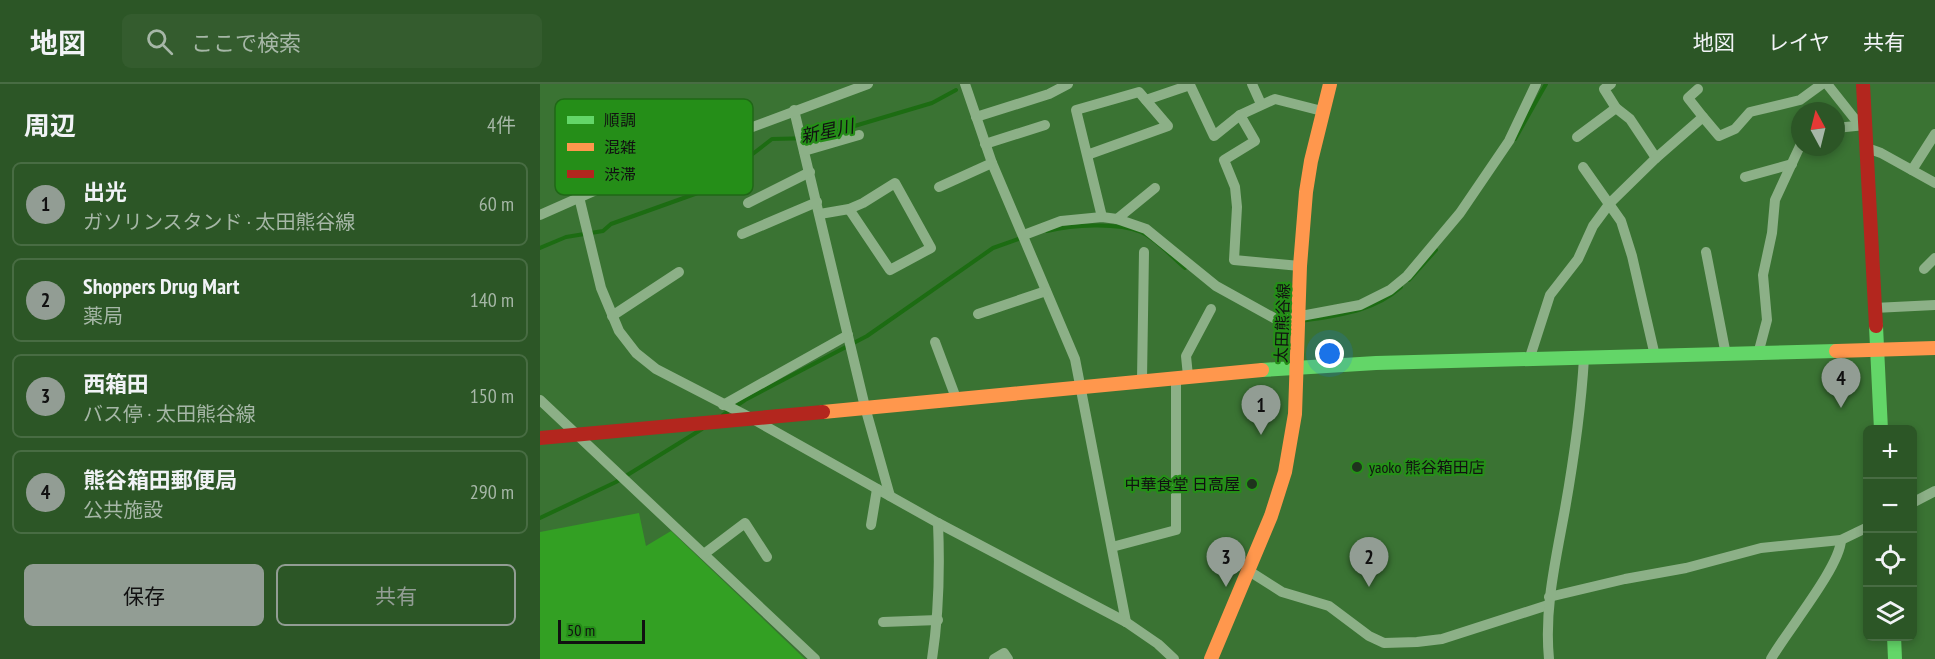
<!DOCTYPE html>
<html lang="ja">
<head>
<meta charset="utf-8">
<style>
  body { margin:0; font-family:"PT Sans Narrow","Noto Sans JP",sans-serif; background:#345c2e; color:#f1f3f6 }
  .controls { position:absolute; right:18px; bottom:18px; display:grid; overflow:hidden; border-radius:9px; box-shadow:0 3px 9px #0003 }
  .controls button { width:54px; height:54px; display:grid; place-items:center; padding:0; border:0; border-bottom:2px solid #486c43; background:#2c5626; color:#f1f3f6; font:30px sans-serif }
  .compass { position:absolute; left:1251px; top:18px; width:54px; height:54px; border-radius:50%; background:#2c5626; box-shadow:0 3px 9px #0003; rotate:353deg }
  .scale { position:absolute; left:18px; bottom:15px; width:87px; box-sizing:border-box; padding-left:6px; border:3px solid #111; border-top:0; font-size:16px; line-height:21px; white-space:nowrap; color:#111; -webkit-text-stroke:4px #258e18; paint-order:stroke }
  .you { position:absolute; left:790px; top:270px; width:21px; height:21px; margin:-15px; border:4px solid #fff; border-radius:50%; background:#1a73e8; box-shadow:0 0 0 9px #1a73e833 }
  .badge { display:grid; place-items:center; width:39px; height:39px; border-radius:50%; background:#929d94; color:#111; font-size:20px; font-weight:700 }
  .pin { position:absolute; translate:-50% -50px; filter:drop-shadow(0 2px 3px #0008) }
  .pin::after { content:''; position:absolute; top:32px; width:21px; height:18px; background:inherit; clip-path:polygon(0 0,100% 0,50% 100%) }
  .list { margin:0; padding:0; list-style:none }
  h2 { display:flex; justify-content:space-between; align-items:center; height:78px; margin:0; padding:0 24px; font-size:26px }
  h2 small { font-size:20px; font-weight:400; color:#a6b7a7 }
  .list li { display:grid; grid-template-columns:39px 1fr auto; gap:18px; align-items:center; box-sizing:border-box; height:84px; margin:0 12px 12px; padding:0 12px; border:2px solid #486c43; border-radius:9px }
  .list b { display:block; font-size:22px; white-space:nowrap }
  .list p { margin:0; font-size:20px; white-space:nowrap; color:#a6b7a7 }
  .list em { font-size:20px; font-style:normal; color:#a6b7a7 }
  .actions { display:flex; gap:12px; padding:18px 24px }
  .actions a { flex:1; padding:14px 0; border:2px solid #929d94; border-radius:9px; text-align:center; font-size:21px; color:#929d94 }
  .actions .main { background:#929d94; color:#111 }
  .icon { flex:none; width:33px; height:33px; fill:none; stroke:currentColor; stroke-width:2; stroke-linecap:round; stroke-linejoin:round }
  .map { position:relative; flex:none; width:1395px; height:575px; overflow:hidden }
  header { display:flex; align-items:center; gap:36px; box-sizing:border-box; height:84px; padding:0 30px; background:#2c5626; border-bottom:2px solid #486c43 }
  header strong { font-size:28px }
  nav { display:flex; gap:33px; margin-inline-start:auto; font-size:21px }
  .search { width:420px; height:54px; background:#345c2e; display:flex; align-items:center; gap:15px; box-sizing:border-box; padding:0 21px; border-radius:9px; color:#a6b7a7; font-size:22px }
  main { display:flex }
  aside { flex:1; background:#2c5626 }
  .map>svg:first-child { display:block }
  .green { fill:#33a023 }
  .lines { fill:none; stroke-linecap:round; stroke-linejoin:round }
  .stream { stroke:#1c6c12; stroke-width:4 }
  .street { stroke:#8cb087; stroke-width:10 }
  .fast { stroke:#63d668; stroke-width:14 }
  .slow { stroke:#ff974d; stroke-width:14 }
  .jam { stroke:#b3261e; stroke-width:14 }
  .poi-dot { fill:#1f331d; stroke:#258e18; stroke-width:2 }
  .labels { text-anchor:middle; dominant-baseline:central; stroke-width:4.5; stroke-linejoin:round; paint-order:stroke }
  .street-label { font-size:16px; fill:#111; stroke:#258e18 }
  .poi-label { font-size:16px; fill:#111; stroke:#258e18; text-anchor:start }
  .water-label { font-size:18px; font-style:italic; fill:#111; stroke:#258e18 }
  .key { fill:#258e18; stroke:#1f6816; stroke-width:1.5 }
  .key-label { font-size:16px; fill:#111 }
</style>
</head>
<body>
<header>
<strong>地図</strong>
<div class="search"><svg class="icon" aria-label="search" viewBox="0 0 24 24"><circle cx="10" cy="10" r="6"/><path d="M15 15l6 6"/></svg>ここで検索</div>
<nav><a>地図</a><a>レイヤ</a><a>共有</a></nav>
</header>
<main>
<aside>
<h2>周辺<small>4件</small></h2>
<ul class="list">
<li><span class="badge">1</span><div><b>出光</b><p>ガソリンスタンド · 太田熊谷線</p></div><em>60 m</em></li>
<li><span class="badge">2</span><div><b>Shoppers Drug Mart</b><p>薬局</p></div><em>140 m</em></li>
<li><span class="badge">3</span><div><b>西箱田</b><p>バス停 · 太田熊谷線</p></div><em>150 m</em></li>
<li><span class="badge">4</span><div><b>熊谷箱田郵便局</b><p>公共施設</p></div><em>290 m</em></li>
</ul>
<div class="actions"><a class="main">保存</a><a>共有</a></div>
</aside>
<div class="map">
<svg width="1395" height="575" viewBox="0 0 1395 575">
  <rect width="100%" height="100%" fill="#3a7333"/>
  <polygon class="green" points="99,429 106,462 131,447 265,575 0,575 0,448"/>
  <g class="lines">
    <g class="stream">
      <polyline points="975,55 1006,0"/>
      <path d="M 507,147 C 532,141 577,138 601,148 C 615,154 633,174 645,184"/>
      <polyline points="0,164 26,153 63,147 71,140 166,106 232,55 274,54 392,19 416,6"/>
      <polyline points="869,196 896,166"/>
      <path d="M 762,237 C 798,231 833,228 861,203"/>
      <polyline points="183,331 205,316 327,252 453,164 481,154"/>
      <polyline points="0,434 76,398 162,345"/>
    </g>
    <g class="street">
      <polyline points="425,0 452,79 535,275 586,538"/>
      <polyline points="712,0 721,20"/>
      <polyline points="1071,0 1064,5 1076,24 1090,35 1116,74 1163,33 1179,52 1195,45 1210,28 1260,16 1282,0"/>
      <polyline points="1287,0 1314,34 1325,41"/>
      <polyline points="1158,5 1148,14 1163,33"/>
      <polyline points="606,16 650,1 674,52 700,31 735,15 782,27"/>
      <polyline points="254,26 325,323 350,412"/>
      <polyline points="700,31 715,57 684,76 695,103 697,123 694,176 760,182"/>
      <polyline points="436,33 509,10 528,0"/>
      <polyline points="1296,44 1325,41"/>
      <polyline points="1037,53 1076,24"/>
      <polyline points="445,60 505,41"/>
      <polyline points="1327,64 1341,69 1395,99"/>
      <polyline points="264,67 319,51"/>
      <polyline points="547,71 628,42 599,8 536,26 562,133"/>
      <polyline points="1043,83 1081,137 1092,172 1115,272"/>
      <polyline points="1372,86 1395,50"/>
      <polyline points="1205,93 1252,80"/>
      <polyline points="399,103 452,79"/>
      <polyline points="39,113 61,204 79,247 96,269 116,285 211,334 398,439 586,538 618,560 634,575"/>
      <polyline points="208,119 270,88"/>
      <polyline points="280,130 309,125 323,119 355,99 391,164 350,186 309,125"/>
      <polyline points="0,131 124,76 328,0"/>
      <polyline points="577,135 615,104"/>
      <polyline points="202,150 277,118"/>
      <polyline points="484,151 521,137 562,133 577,135 606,145 676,202 734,234 745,235 820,221 850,206 867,192 920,129 969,57 996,0"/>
      <polyline points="1166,168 1186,271"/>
      <polyline points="1384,185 1395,174"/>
      <polyline points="1334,224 1395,221"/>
      <polyline points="438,230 506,207"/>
      <polyline points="72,232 139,188"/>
      <polyline points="395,258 416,314"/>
      <polyline points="1218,270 1227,236 1223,191 1232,149 1235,116 1260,62"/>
      <polyline points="989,276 1010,211 1038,175 1053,142 1070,119 1116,74"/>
      <polyline points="648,292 646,272 671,225"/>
      <polyline points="602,296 604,168"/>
      <polyline points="0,316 275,575"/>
      <polyline points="183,321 308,251"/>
      <polyline points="1372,419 1395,407"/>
      <polyline points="331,441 337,405"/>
      <polyline points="572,463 636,446 636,293"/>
      <polyline points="164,470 205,439 227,473"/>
      <polyline points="709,487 742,508 789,522 829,552 844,559 877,558 902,555 1008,521"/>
      <polyline points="1009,513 1085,495 1146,484 1221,464 1301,456 1328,443"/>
      <polyline points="343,538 398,536"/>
      <path d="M 392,575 C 399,529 400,485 398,439"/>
      <polyline points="454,575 464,569 468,575"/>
      <path d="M 1009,575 C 1004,524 1016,475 1025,425 C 1034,374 1041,325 1044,274"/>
      <path d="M 1231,575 C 1246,548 1300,483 1301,456"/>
    </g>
    <g class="fast">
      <polyline points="1336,242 1341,346"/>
      <polyline points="722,286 836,279 1296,267"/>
      <polyline points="1354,552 1355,575"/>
    </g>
    <g class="slow">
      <polyline points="1296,267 1395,264"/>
      <polyline points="283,328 722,286"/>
      <polyline points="671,575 731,432 745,388 755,330 760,182 766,108 771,77 790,0"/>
    </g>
    <g class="jam">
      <polyline points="1323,0 1336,242"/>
      <polyline points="0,354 283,328"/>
    </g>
  </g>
  <g class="poi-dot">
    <circle cx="817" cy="383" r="6"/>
    <circle cx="712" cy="400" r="6"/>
  </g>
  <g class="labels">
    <g class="street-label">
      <text transform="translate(742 239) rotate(-88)">太田熊谷線</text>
    </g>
    <g class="poi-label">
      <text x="829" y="383">yaoko 熊谷箱田店</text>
      <text x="700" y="400" text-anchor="end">中華食堂 日高屋</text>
    </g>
    <g class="water-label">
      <text transform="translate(287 47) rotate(-12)">新星川</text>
    </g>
  </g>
  <rect x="15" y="15" width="198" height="96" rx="9" class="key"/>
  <rect x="27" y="32" width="27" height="8" fill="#63d668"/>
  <rect x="27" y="59" width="27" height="8" fill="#ff974d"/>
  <rect x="27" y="86" width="27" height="8" fill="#b3261e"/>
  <g class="key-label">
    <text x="64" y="42">順調</text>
    <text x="64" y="69">混雑</text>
    <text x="64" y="96">渋滞</text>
  </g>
</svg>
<div class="controls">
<button>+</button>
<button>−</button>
<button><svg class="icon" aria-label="locate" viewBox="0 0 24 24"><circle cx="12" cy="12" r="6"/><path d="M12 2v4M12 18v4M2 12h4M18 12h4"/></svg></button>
<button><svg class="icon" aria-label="layers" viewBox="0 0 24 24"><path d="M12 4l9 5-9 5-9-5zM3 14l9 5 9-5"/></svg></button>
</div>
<svg class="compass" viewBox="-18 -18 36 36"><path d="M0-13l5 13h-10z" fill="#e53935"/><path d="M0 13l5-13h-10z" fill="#a6b7a7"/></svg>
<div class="scale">50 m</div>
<div class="you"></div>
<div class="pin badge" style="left:721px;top:351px">1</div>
<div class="pin badge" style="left:829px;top:503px">2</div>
<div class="pin badge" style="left:686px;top:503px">3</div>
<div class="pin badge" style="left:1301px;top:324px">4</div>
</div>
</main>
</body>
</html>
